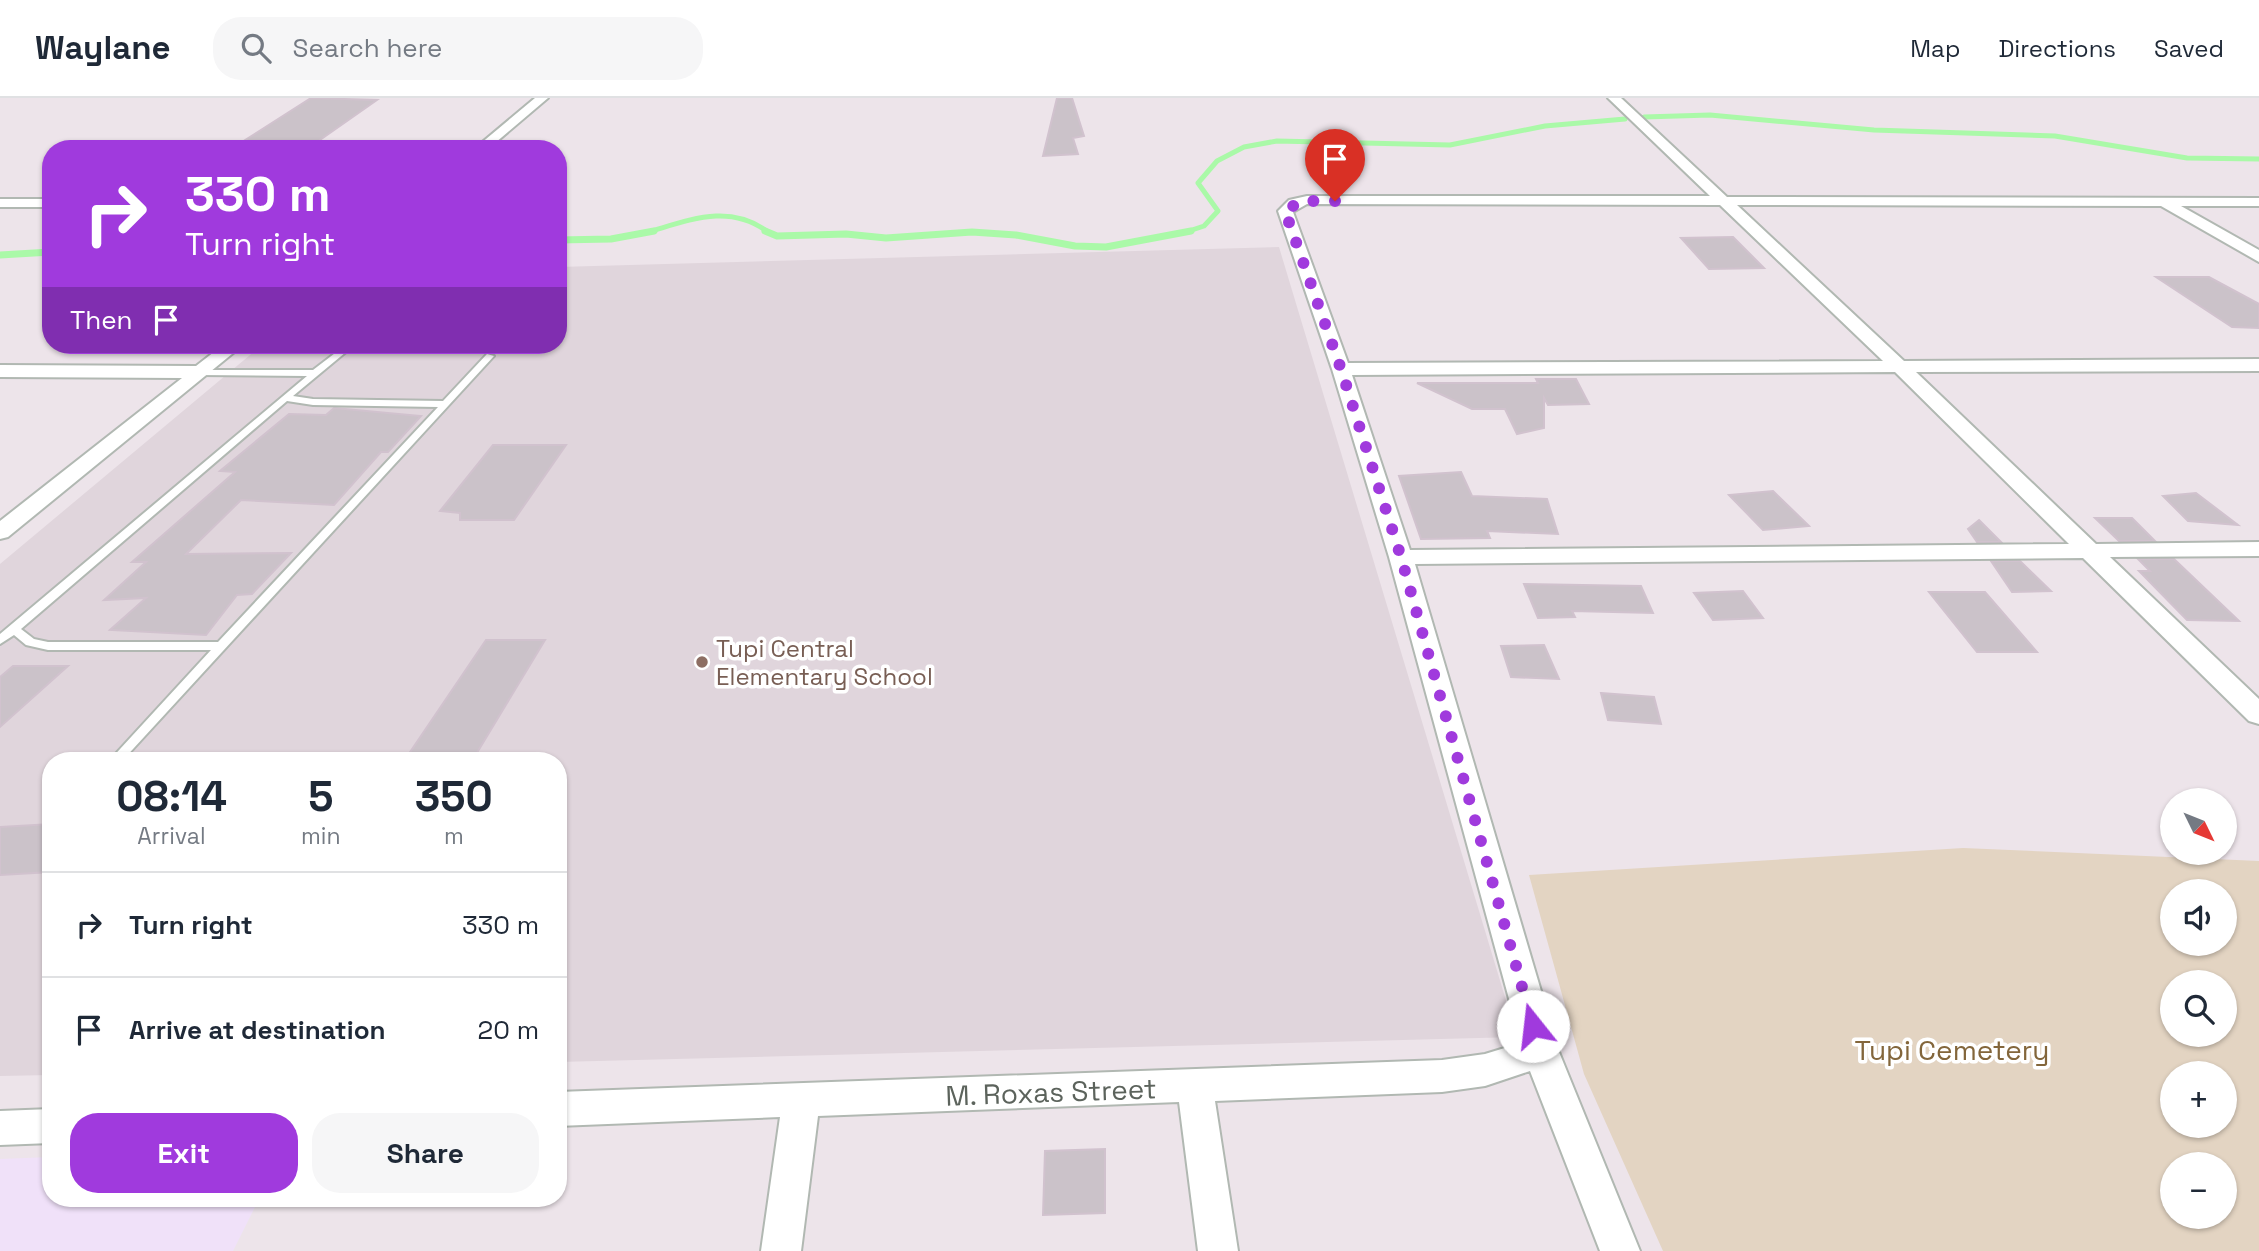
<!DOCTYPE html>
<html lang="en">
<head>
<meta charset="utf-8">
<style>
	:root { --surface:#fff; --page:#f6f6f7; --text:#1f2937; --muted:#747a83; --line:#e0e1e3; --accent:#a03add }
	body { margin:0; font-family:"Space Grotesk",sans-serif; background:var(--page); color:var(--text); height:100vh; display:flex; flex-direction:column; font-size:26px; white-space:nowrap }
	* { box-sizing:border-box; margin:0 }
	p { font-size:23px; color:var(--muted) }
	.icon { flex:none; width:38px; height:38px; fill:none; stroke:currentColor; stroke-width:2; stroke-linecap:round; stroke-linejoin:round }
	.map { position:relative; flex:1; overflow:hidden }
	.sheet { position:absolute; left:42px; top:654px; width:525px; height:455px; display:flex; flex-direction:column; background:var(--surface); border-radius:28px; box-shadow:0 2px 5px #0004 }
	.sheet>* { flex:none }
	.banner { position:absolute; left:42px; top:42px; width:525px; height:214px; border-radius:28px; box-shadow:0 2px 5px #0004; background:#a03add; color:#fff; overflow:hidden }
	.needle { width:46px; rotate:133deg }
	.fabs { position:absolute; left:2160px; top:690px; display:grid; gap:14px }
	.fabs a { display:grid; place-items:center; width:77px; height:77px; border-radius:50%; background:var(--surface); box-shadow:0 2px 5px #0004; font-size:35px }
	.pin { position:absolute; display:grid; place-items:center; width:60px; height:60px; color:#fff; margin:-72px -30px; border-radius:50% 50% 50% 0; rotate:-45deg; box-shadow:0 0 7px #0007 }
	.pin .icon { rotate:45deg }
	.me { position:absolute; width:77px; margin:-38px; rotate:344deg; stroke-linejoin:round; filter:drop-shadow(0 0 5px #0008) }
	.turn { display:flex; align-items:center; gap:24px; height:147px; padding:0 28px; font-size:32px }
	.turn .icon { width:91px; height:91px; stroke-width:2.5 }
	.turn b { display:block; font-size:49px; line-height:60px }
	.then { display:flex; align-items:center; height:66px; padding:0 28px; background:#0003; gap:14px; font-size:26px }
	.eta { display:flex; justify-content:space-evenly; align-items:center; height:119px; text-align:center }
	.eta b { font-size:42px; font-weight:800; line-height:49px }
	.primary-button { display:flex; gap:14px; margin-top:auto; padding:14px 28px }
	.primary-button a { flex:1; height:80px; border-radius:28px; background:var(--accent); color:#fff; font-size:28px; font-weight:800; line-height:80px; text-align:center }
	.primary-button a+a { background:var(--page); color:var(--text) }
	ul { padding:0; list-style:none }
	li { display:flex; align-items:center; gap:21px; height:105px; padding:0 28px; border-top:2px solid var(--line) }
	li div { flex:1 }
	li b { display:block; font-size:26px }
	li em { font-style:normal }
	header { display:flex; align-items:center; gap:42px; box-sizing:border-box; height:98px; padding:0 35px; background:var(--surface); border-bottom:2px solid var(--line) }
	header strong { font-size:33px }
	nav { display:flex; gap:38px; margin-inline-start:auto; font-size:24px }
	.search { width:490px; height:63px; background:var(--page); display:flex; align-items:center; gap:18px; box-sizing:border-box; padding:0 24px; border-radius:28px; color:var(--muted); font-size:26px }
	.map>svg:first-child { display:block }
	.education { fill:#e0d5dc }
	.medical { fill:#f0e1f9 }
	.green { fill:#e3d4c2; fill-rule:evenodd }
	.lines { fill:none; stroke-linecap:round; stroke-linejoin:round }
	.stream-far1 { stroke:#aaf9a8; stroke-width:5 }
	.stream { stroke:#aaf9a8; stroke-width:7 }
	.building { fill:#cbc2c9; stroke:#d1c2ce; stroke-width:2 }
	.lane-casing { stroke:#b1b8b2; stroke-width:4 }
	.street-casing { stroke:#b1b8b2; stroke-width:4 }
	.lane { fill:#fff; fill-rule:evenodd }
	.street { fill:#fff; fill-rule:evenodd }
	.route { stroke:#a03add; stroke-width:12; stroke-dasharray:0 21.6 }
	.education-dot { fill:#8d6e63; stroke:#fff; stroke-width:2.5 }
	.labels { text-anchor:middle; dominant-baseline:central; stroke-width:7; stroke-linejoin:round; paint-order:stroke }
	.education-label { font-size:24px; fill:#785e54; stroke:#fff; text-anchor:start }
	.near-park-label { font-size:28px; fill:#83663b; stroke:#fff }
	.near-street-label { font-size:28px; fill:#5c635c; stroke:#fff }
</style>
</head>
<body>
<header>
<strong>Waylane</strong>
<div class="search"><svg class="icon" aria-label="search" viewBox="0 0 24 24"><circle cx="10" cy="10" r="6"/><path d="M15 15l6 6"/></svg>Search here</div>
<nav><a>Map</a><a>Directions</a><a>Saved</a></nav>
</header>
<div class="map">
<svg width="2259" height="1153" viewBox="0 0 2259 1153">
	<rect width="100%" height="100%" fill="#ede4ea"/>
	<!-- education -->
	<path class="education" d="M1279,149L1517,939L558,964V663H51V977L0,978V466L262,247H558V169Z"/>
	<!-- medical -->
	<path class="medical" d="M51,1059V1101H259L233,1153H0V1061Z"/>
	<!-- green -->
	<path class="green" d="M1963,750L2259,763V1153H1663L1584,976L1529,777ZM2172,793H2224V845H2172ZM2172,884H2224V936H2172ZM2172,975H2224V1027H2172ZM2172,1066H2224V1118H2172Z"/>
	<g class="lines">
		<!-- stream-far1 -->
		<path class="stream-far1" d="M1644,19L1710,17L1874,32L2055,38L2187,60L2259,61
			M648,134C690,122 729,105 768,134
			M967,134H977
			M1186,134L1204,128L1218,113L1198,85L1217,63L1244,49L1277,43L1450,47L1545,28L1625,21"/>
		<!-- stream -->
		<path class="stream" d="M765,133L777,138L846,136L886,140L972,134L1016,137L1075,148L1106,149L1191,133
			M558,142L611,141L654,133
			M0,157L51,154"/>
	</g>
	<!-- building -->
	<path class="building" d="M311,0L377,2L307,51H231Z
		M1057,0H1072L1084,38L1073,40L1078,56L1043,58Z
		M1733,139L1764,170L1709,171L1681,140Z
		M2156,179H2209L2259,206V230L2232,229Z
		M1536,281H1576L1589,306L1548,307L1544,300V330L1517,336L1505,311H1472L1417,285H1538Z
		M334,310L421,318L388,354H381L334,407L241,402L186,456L291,455L252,496L237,497L206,537L110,532L146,500L104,502L146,464H132L235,374L220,373L289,316L326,317Z
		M493,347H566L514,422H460V415L440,413Z
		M1461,374L1472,398L1547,401L1558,436L1487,433L1490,440L1421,441L1399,378Z
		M1773,393L1809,428L1763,432L1729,397Z
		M2196,395L2238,427L2188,423L2163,398Z
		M2095,420H2132L2155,443H2119Z
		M1979,422L2001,444H1977L1968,431Z
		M2138,461H2174L2239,523L2187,522L2139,473H2150Z
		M1991,463H2020L2051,493L2012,494Z
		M1524,486L1641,488L1653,515L1572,513L1575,519L1538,520Z
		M1743,493L1763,520L1713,522L1694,495Z
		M1929,494H1985L2037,554H1977Z
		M486,542H545L472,663H404Z
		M1544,547L1559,581L1511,579L1501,548Z
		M13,568H68L0,629V579Z
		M1601,595L1654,599L1661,626L1608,622Z
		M51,726V774L0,777V729Z
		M1105,1051V1115L1043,1117L1045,1053Z"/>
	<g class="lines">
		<!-- lane casing -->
		<g class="lane-casing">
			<path id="lane" d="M343,249L347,252L346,254L293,298L313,301L443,303L487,256L494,258L122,663H109L211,552H48L26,547L14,537L0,546V536L307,278L199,277L195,274L196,272H313ZM287,303L313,307L438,309L218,544H48L34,541L21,531Z"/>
		</g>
		<!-- street casing -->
		<g class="street-casing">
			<path id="street" d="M535,0H548L488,51H474Z
				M1608,0H1621L1727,99L2259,100V108H2181L2259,152V164L2161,108L1737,107L1904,263L2259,261V273L1916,274L2096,446L2259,444V458L2110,459L2259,601V626L2249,623L2083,460L1415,466L1559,954L1640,1153H1600L1530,973L1485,988L1442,994L1215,1003L1238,1153H1198L1179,1004L818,1018L801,1153H761L780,1019L558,1028V994L1442,962L1485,956L1521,945L1389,459L1332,271L1278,113L1289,102L1307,98H1710ZM1307,106L1720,107L1883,263L1348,265L1293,114ZM1895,274L2069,446L1410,452L1352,277Z
				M0,101H51V109H0Z
				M223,247H243L8,439L0,441V423L182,280L0,279V267L196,268Z
				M51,1011V1045L0,1047V1013Z"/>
		</g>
		<!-- lane -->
		<use href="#lane" class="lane"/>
		<!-- street -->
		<use href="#street" class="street"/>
	</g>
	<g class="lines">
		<!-- route -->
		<path class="route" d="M1335,103H1301L1285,113L1341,271L1401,459L1533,928"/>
	</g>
	<!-- markers -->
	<circle class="education-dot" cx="702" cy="564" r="7"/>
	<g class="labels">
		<!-- education labels -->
		<g class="education-label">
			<text x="716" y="550">Tupi Central<tspan x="716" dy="28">Elementary School</tspan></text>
		</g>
		<!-- near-park labels -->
		<g class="near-park-label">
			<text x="1952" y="952">Tupi Cemetery</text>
		</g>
		<!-- near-street labels -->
		<g class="near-street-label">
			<text transform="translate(1051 994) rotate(-2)">M. Roxas Street</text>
		</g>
	</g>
</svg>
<div class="fabs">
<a><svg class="needle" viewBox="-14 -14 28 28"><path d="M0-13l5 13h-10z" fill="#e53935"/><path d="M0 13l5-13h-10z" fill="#747a83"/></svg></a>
<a><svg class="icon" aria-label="sound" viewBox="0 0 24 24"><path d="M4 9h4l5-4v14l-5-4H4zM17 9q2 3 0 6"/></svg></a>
<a><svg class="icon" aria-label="search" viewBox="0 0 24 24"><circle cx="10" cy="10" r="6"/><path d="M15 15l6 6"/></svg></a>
<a>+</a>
<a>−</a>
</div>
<div class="pin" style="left:1335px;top:103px;background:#d93025"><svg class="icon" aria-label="arrive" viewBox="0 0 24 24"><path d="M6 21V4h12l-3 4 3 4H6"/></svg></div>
<svg class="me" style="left:1533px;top:928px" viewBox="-20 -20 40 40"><circle r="19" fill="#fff"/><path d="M0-13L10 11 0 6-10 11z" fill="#a03add"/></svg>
<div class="banner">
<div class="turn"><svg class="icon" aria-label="right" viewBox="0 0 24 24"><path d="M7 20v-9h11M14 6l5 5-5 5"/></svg><div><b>330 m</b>Turn right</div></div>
<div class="then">Then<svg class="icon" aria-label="arrive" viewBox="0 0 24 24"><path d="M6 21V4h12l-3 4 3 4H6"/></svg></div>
</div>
<section class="sheet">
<div class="eta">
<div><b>08:14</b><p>Arrival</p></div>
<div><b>5</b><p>min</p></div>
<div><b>350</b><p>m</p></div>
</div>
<ul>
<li><svg class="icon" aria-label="right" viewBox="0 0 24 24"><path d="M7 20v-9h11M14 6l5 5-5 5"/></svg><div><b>Turn right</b></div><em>330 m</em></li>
<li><svg class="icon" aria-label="arrive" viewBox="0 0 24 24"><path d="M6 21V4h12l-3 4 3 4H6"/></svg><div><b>Arrive at destination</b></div><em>20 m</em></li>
</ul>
<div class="primary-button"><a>Exit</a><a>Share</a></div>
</section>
</div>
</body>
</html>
